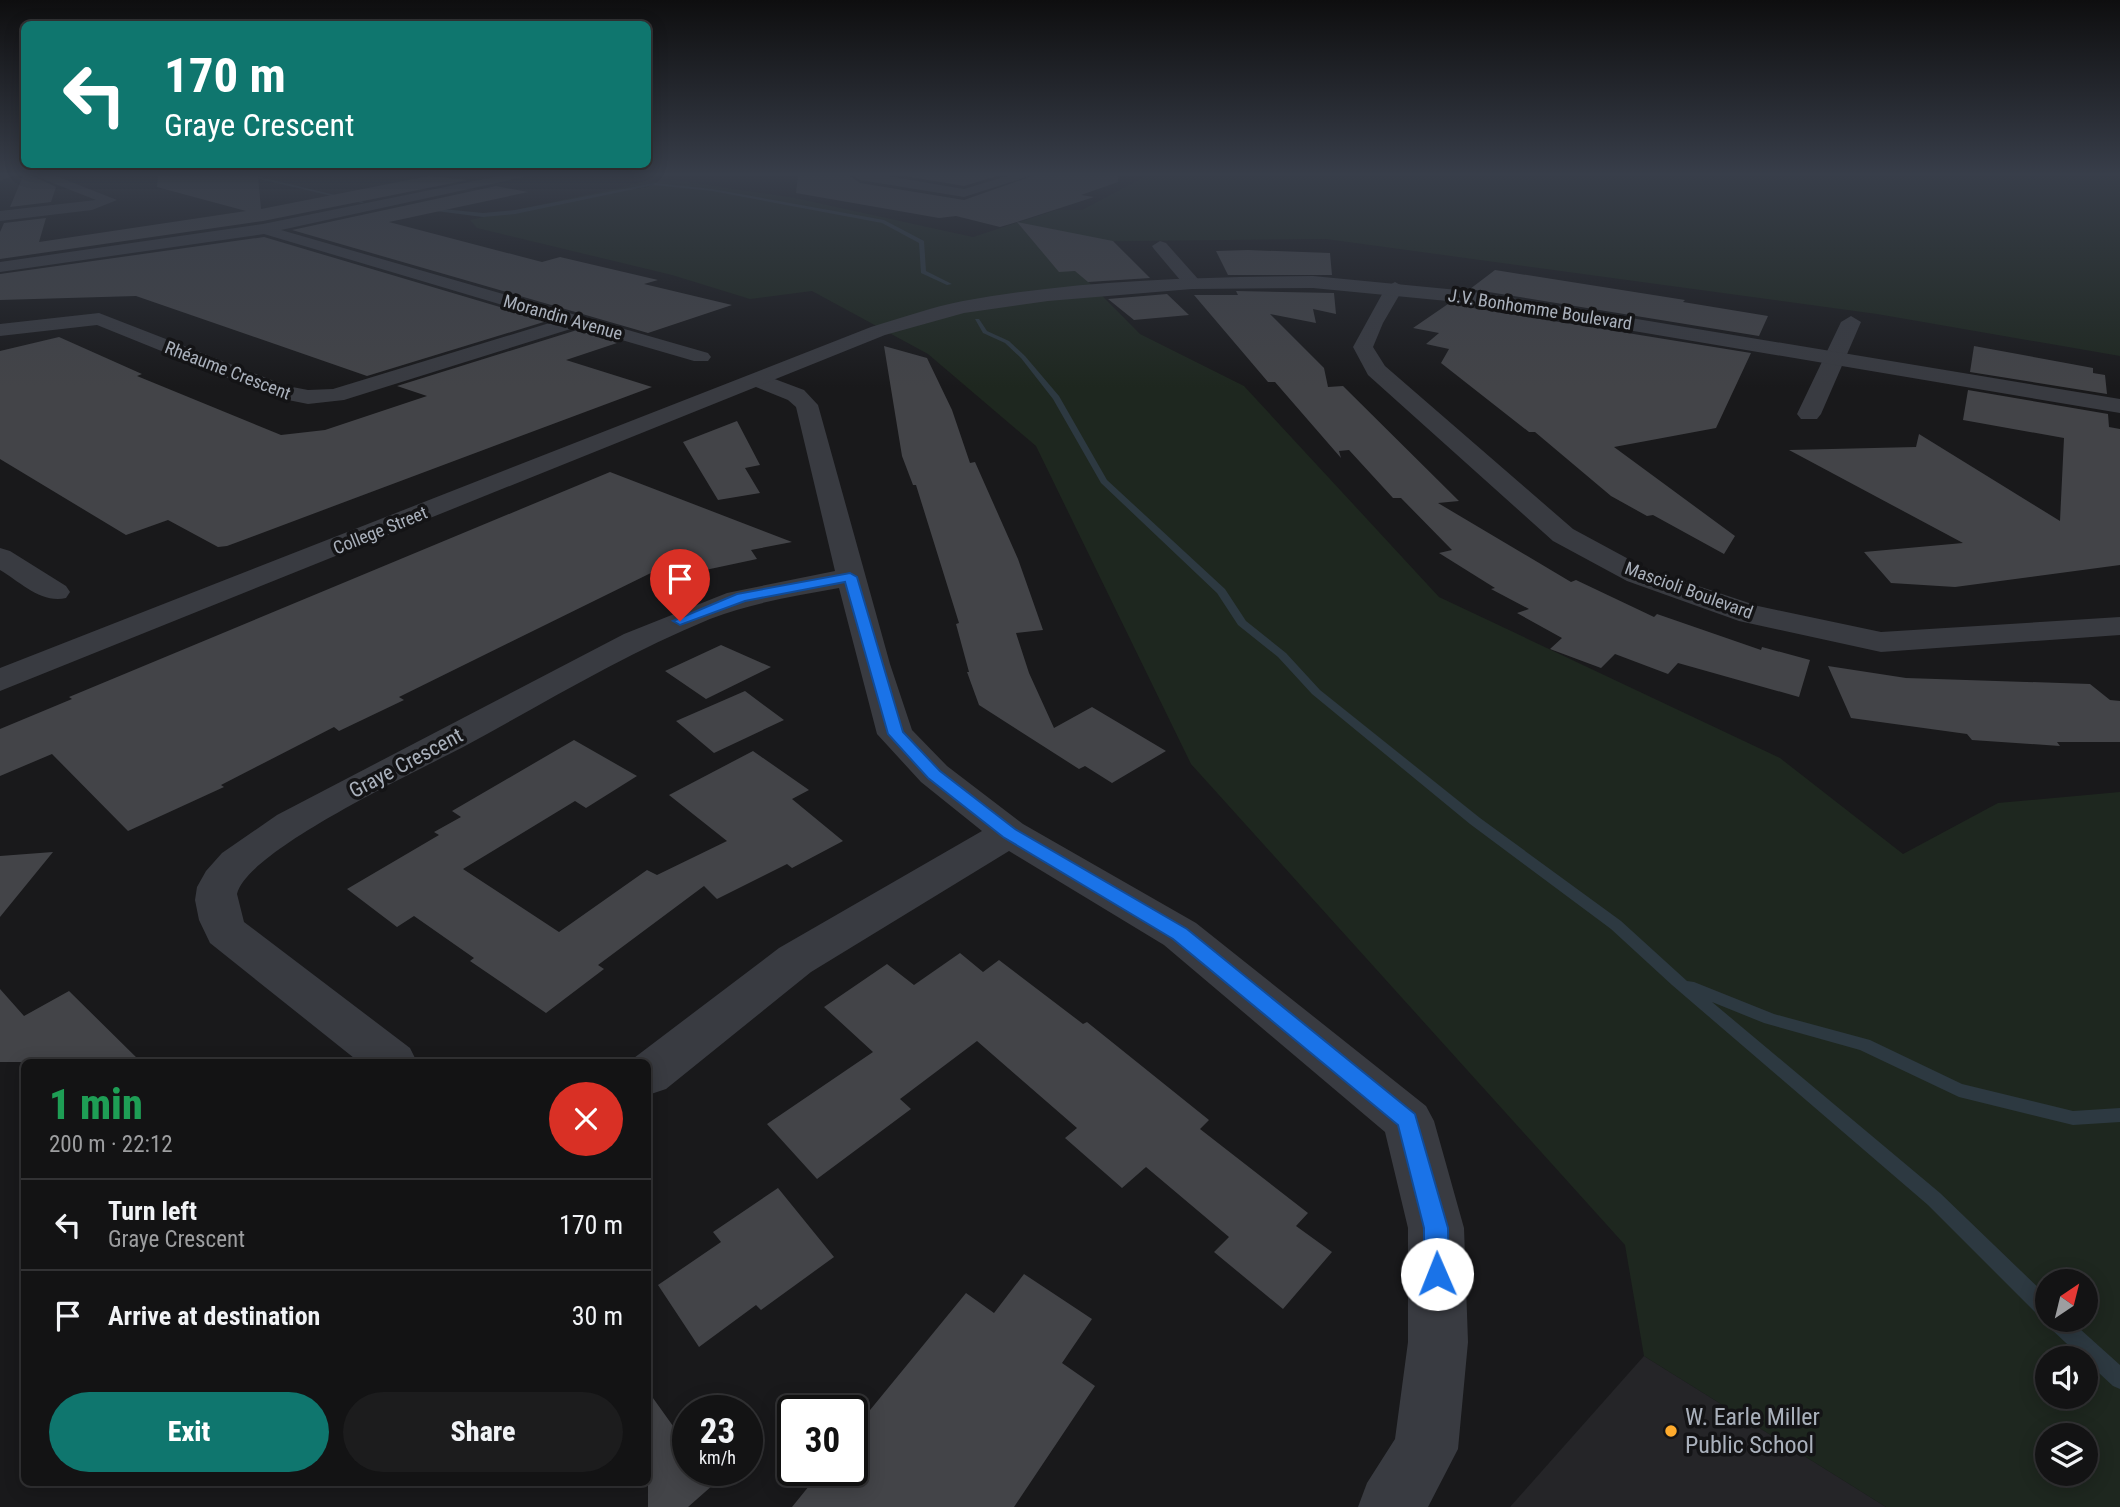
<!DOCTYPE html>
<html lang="en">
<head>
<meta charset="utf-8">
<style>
	:root { --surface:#131314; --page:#1c1c1d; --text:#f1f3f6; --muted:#9d9ea0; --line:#323234; --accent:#0f766e }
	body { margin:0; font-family:"Roboto Condensed",sans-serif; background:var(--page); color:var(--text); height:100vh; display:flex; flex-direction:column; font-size:26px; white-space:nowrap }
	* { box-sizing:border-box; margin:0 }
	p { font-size:23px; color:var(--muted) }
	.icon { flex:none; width:38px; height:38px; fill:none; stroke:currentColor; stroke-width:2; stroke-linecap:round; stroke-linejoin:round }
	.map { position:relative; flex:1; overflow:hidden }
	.drawer { position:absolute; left:21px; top:1059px; width:630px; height:427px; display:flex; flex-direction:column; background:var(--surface); border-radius:10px; box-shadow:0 4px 18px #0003,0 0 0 2px var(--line) }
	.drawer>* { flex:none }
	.guide { position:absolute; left:21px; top:21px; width:630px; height:147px; border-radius:10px; box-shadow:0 4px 18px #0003,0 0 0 2px var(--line); background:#0f766e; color:#fff; overflow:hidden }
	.needle { width:46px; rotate:35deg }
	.tools { position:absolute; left:2035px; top:1269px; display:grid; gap:14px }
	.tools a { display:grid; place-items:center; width:63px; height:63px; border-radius:50%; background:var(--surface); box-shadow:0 4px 18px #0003,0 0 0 2px var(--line); font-size:35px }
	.speed { position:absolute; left:672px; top:1395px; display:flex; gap:14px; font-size:35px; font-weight:700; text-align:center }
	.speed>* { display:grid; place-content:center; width:91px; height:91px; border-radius:50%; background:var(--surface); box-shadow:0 4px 18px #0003,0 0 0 2px var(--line); line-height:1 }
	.speed small { font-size:18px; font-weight:400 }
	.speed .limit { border:4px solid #111; border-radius:10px; background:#fff; color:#111 }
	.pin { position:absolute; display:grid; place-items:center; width:60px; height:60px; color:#fff; margin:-72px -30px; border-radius:50% 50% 50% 0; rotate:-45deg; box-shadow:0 0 7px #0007 }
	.pin .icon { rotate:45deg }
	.me { position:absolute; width:77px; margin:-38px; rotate:359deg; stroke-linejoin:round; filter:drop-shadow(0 0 5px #0008) }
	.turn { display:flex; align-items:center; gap:24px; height:147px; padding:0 28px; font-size:32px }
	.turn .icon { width:91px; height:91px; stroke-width:2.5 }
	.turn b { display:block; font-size:49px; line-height:60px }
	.round { display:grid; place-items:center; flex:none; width:74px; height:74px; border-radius:37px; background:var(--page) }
	.head { display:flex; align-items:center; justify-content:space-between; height:119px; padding:0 28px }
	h1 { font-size:42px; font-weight:800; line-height:52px; color:#1e9e55 }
	.button { display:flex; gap:14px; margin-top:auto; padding:14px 28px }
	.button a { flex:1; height:80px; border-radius:42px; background:var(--accent); color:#fff; font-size:28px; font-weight:800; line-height:80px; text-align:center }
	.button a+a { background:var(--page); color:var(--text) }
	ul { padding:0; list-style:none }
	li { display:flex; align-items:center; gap:21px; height:91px; padding:0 28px; border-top:2px solid var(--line) }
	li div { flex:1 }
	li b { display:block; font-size:26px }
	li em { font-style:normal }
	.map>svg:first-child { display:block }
	.built { fill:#252528 }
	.green { fill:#1e271f; fill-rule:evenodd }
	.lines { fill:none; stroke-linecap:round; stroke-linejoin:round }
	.stream { fill:#2d3941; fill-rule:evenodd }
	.building { fill:#434448 }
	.minor { fill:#393b41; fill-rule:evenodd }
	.tertiary { fill:#393b41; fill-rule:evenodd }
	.route { fill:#1a73e8; stroke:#114b97; stroke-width:2 }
	.poi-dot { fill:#ffab2d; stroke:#141416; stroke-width:2.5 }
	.labels { text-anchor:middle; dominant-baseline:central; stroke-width:7; stroke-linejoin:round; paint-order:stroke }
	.far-street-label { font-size:18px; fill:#aab1bc; stroke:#141416 }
	.street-label { font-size:21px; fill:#aab1bc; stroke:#141416 }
	.near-poi-label { font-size:24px; fill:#aab1bc; stroke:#141416; text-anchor:start }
</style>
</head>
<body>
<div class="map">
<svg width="2120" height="1507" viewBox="0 0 2120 1507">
	<rect width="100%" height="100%" fill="#19191b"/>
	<!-- built -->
	<path class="built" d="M1644,1356L1886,1507H1510Z"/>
	<!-- green -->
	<path class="green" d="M1146,176H2120V356L1877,314L1326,239L1049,242L1140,334L1244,386L1439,597L1780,758L1903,854L1998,803L2120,792V1507H1886L1644,1356L1625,1245L1191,764L1036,446L928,354L812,291L750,299L672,275L477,228L470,220L641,183L674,180L795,198L973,237L1056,210H1082ZM2048,1281H2086V1320H2048ZM2048,1358H2086V1396H2048ZM2048,1435H2086V1474H2048Z"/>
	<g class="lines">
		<!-- stream -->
		<path class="stream" d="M247,176H256L364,202L362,203Z
			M654,183L712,189L884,220L924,241L926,271L952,284L947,285L921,273L919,243L882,223L712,191L654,185L515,214L483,217L420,209L423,207L483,213L515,210Z
			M975,319H979L987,331L1009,341L1025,356L1059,396L1107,480L1225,589L1246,621L1286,653L1320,690L1480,818L1621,921L1687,981L1694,982L1774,1014L1870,1040L1962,1084L2073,1111L2120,1108V1122L2073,1125L1959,1097L1860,1050L1764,1023L1712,1002L1940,1193L2048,1297V1320H2070L2120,1365V1389L2113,1386L2086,1361V1358H2082L2049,1327L2046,1320L2041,1318L1928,1205L1672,985L1611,929L1470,824L1312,694L1278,657L1238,625L1217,593L1101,483L1053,399L1021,358L1005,343L983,333Z"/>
	</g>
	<!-- building -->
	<path class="building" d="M23,176H33L56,187L51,202L10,207Z
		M158,176H258L261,209L429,176L468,180L263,221L0,259V232L4,223L46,218L39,242L246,211L157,187Z
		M798,176H850L860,183L964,200L1032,176H1118V182L1081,195L1094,197L1017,222L1113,241L1150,278L1088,282L1075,271L1059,272L1017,222L1000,227L956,216L939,218L796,193Z
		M905,176H997L964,186Z
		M496,186L528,192L389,222L542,262L560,257L658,280L644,284L732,305L648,333L292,230Z
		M264,237L547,321L367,376L136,296L0,300V274Z
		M1248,250L1330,253L1332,275H1228L1216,251Z
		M1495,270L1685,300L1683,302L1768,316L1759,336L1470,289Z
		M1236,291L1334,293L1336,314L1313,309L1316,323L1270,314L1324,368L1328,387L1343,386L1459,501L1438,503L1571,582L1576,580L1654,617L1657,614L1761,650L1762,647L1810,660L1799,697L1678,663L1668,674L1615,654L1601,668L1550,649L1562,638L1517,613L1529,609L1491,589L1495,588L1439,553L1452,550L1401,498H1393L1349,450L1339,451L1341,458L1275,382H1268L1194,295H1238Z
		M1167,294L1189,315L1134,320L1108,299Z
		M1448,304L1751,353L1716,428L1614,447L1735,536L1724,554L1653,515L1647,516L1611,496L1535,432H1529L1441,363L1449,349L1426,344L1439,333L1413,328Z
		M577,330L620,342L566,360L652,387L227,546L218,547L168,520L126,535L0,459V351L59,337L142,374L137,376L281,435L325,430L427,396L397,386Z
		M884,346L927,358L952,410L970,463L975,462L1018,559L1043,630L1016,633L1029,673L1054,728L1092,707L1166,751L1112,783L1085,766L1079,769L979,705L967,672H969L956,624L959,623L916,485H913L902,456Z
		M1974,346L2093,368V373L2105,375L2107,394L1970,372Z
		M1968,390L2108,414L2109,427L2120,429V565L1955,587L1891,583L1864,552L1963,543L1789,450L1916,447L1919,434L2060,521L2064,438L1963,420Z
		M737,421L760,465L745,468L760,493L718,500L683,442Z
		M610,472L792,542L751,550L757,559L696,572L691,561L659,569L399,697L404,700L339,731L334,727L221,785L224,787L128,831L52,754L0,776V729L72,699L69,697Z
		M721,645L771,667L706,699L665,671Z
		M1828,666L1906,678L2090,684L2110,700L2120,701V742H2057L2060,746L1972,740L1967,734L1851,718Z
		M745,691L784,720L714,753L676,721Z
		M574,740L637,776L586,808L575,801L463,869L559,932L647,870L657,875L727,841L669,795L753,751L809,790L792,799L843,841L792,868L787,864L717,899L704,886L598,965L604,969L546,1013L470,961L474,958L414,916L397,927L347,889L439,835L434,832L461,817L452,811Z
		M53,852L0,917V856Z
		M960,953L983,972L999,960L1083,1024L1087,1022L1209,1120L1200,1129L1308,1213L1296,1226L1332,1252L1283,1309L1214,1252L1229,1237L1146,1167L1122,1188L1065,1138L1077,1128L977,1041L900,1099L911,1109L817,1179L767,1124L873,1052L824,1007L887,964L914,985Z
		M0,989L24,1016L69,991L141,1062H0Z
		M778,1188L834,1257L761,1310L756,1305L699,1347L658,1285L721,1242L713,1232Z
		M1024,1274L1092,1319L1062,1363L1095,1386L1014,1507H792L822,1470H852V1432L966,1293L994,1313Z
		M648,1391L688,1447V1470H730L688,1507H648Z"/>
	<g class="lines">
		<!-- minor -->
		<path class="minor" d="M0,176H12L0,181Z
			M35,176H56L117,200L92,210L0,221V211L96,200Z
			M499,176H528L281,230L708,353L711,357L708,361H694L577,327L344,400L308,404L278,398L97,325L0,336V324L99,313L287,386L308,390L333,389L556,321L264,234L0,272V262L263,224Z
			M853,176H887L964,189L1007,176H1030L964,197L860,180Z
			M1160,241L1166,243L1198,279L1201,283L1198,287H1186L1154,249L1152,246Z
			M1395,282L1404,287L1383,323L1373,347L1385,366L1573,529L1647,569L1758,606L1881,632L2120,617V635L1881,652L1739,621L1627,581L1553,541L1368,375L1353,347L1386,287Z
			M1851,316L1861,322L1821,414L1817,419H1801L1797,414L1841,322Z
			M759,373L804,390L818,405L890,664L912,730L947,766L1023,824L1196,923L1426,1106L1434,1121L1464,1228L1468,1342L1458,1449L1428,1507H1358L1367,1483L1395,1439L1408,1342V1228L1385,1132L1164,945L1009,851L811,972L666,1089L648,1095V1062L630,1061L779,948L982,831L921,782L877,734L839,588C795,596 751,603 710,619C625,654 546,702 465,746C422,769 247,850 237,894L244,922L410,1048L417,1062H359L210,943L199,920L195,900L197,887L206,871L222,853L277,815L624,634L727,593L835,571L796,407L788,400L751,385L748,380L751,375Z
			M0,548L10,551L66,586L70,592L66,598C42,604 20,582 0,570Z"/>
		<!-- tertiary -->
		<path class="tertiary" d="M1313,276L1468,291L2120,399V413L1468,303L1313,288L1192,289L1048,301L964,313L885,335L0,691V668L871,327C901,318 932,307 963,301C1078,280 1196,277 1313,276Z"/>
	</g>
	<!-- sky -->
	<linearGradient id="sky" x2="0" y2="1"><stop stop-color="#0e0e0f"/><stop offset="0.45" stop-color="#383e4a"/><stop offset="1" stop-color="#383e4a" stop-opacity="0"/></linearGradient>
	<rect width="2120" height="387" fill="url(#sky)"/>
	<!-- route -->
	<path class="route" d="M850,573L857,577L903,732L940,771L1015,829L1187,929L1415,1114L1448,1228L1449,1274L1446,1282L1437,1285L1428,1282L1424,1274V1228L1398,1125L1173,939L1003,837L928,778L888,734L845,582L745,601L680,625L673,621L737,594Z"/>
	<!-- markers -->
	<circle class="poi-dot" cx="1671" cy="1431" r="7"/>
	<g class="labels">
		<!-- far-street labels -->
		<g class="far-street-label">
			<text transform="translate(1540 309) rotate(9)">J.V. Bonhomme Boulevard</text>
			<text transform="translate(563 317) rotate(16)">Morandin Avenue</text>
			<text transform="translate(228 370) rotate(21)">Rhéaume Crescent</text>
			<text transform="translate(380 530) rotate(-22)">College Street</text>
			<text transform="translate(1689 590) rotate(20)">Mascioli Boulevard</text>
		</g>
		<!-- street labels -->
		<g class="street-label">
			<text transform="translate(406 763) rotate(-28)">Graye Crescent</text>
		</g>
		<!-- near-poi labels -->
		<g class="near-poi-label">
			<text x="1685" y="1417">W. Earle Miller<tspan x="1685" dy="28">Public School</tspan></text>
		</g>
	</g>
</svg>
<div class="tools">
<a><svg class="needle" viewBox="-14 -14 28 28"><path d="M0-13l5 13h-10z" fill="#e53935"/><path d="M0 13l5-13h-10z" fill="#9d9ea0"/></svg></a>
<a><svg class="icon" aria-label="sound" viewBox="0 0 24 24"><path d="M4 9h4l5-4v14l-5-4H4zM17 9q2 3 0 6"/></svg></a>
<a><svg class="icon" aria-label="layers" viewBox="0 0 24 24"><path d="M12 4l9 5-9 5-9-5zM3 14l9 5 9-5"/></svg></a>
</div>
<div class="speed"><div>23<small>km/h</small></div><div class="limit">30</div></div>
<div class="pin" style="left:680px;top:621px;background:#d93025"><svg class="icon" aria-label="arrive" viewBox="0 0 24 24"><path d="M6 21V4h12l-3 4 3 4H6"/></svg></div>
<svg class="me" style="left:1437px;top:1274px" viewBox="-20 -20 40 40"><circle r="19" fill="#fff"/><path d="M0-13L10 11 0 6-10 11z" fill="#1a73e8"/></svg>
<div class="guide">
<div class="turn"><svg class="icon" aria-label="left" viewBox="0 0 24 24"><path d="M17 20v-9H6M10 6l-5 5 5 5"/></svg><div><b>170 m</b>Graye Crescent</div></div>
</div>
<section class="drawer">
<div class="head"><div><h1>1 min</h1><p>200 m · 22:12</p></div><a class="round" style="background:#d93025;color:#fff"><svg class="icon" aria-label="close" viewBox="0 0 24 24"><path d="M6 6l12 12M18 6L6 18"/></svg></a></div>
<ul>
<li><svg class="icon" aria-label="left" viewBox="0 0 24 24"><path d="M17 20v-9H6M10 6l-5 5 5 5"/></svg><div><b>Turn left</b><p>Graye Crescent</p></div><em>170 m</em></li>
<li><svg class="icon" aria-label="arrive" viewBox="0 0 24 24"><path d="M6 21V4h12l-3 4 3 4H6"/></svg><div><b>Arrive at destination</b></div><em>30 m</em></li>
</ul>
<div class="button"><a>Exit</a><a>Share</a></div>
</section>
</div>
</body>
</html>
